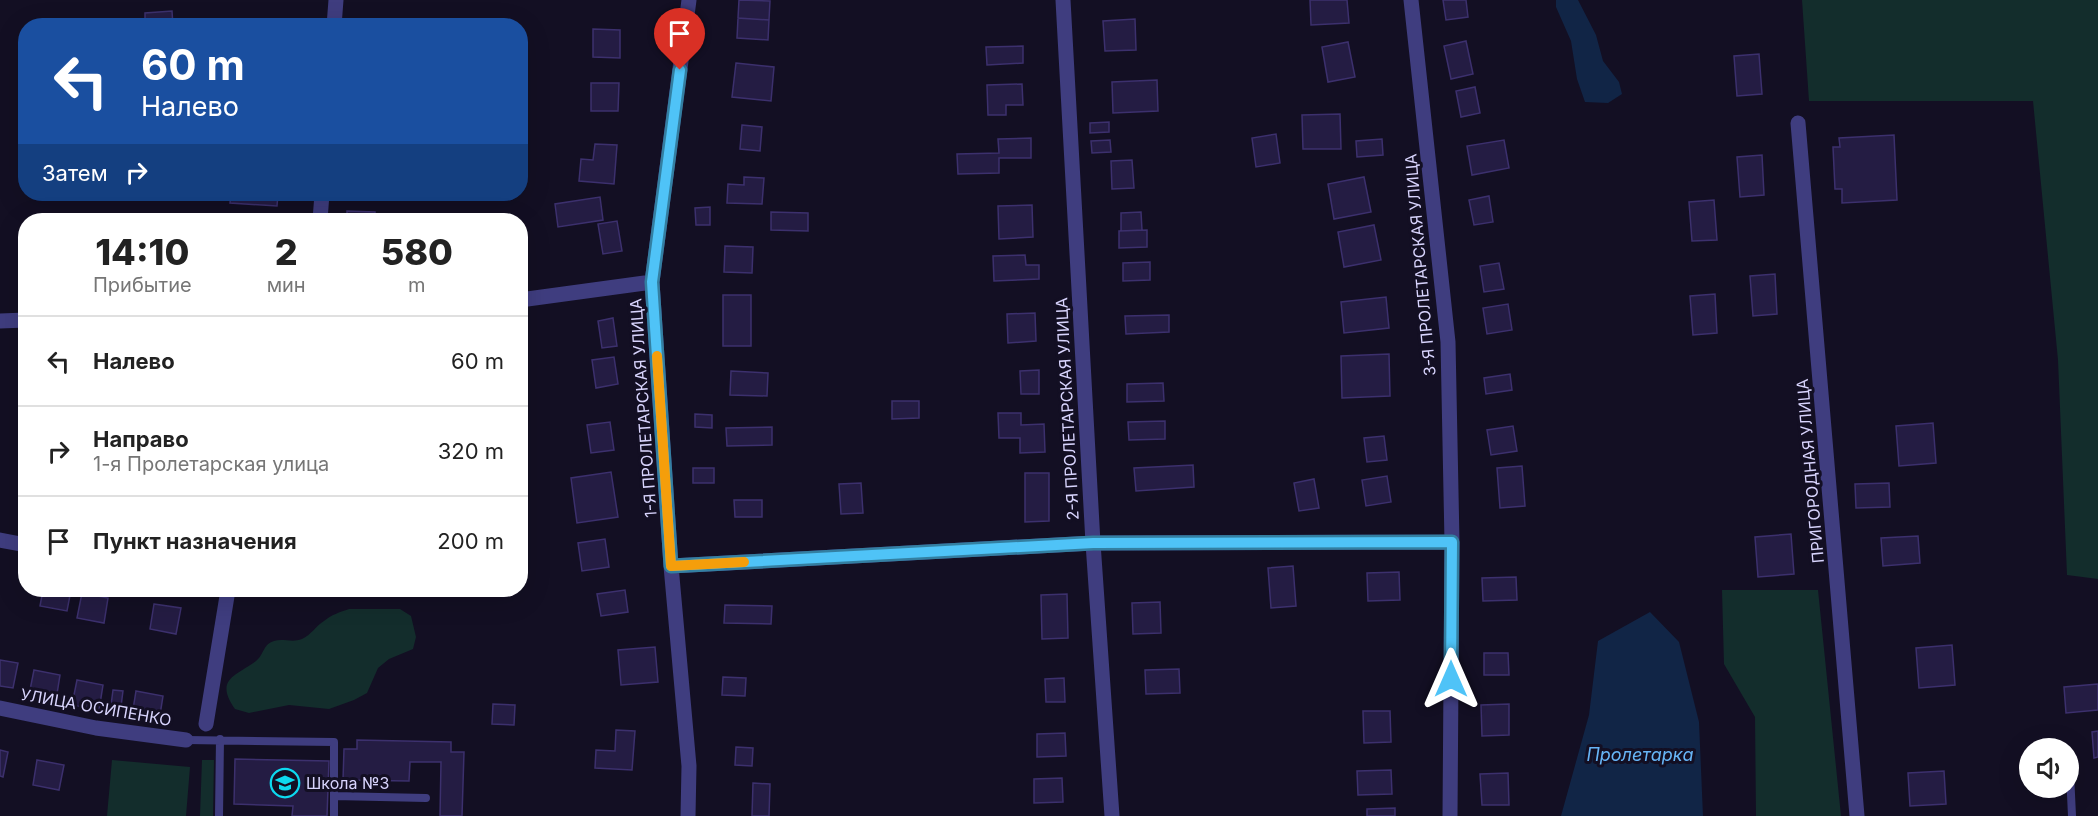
<!DOCTYPE html>
<html lang="ru">
<head>
<meta charset="utf-8">
<style>
	:root { --surface:#fff; --page:#f2f2f2; --text:#222; --muted:#767676; --line:#e0e0e0 }
	body { margin:0; font-family:Inter,sans-serif; background:var(--page); color:var(--text); height:100vh; display:flex; flex-direction:column; font-size:22px; white-space:nowrap }
	* { box-sizing:border-box; margin:0 }
	p { font-size:20px; color:var(--muted) }
	.icon { flex:none; width:33px; height:33px; fill:none; stroke:currentColor; stroke-width:2; stroke-linecap:round; stroke-linejoin:round }
	.map { position:relative; flex:1; overflow:hidden }
	.details { position:absolute; left:18px; top:213px; width:510px; height:384px; display:flex; flex-direction:column; background:var(--surface); border-radius:24px; box-shadow:0 6px 24px #0002 }
	.details>* { flex:none }
	.guide { position:absolute; left:18px; top:18px; width:510px; height:183px; border-radius:24px; box-shadow:0 6px 24px #0002; background:#1a4fa0; color:#fff; overflow:hidden }
	.controls { position:absolute; left:2019px; top:738px; display:grid; gap:12px }
	.controls a { display:grid; place-items:center; width:60px; height:60px; border-radius:50%; background:var(--surface); box-shadow:0 6px 24px #0002; font-size:30px }
	.pin { position:absolute; display:grid; place-items:center; width:51px; height:51px; color:#fff; margin:-62px -26px; border-radius:50% 50% 50% 0; rotate:-45deg; box-shadow:0 0 6px #0007 }
	.pin .icon { rotate:45deg }
	.me { position:absolute; width:66px; margin:-33px; rotate:0deg; stroke-linejoin:round; filter:drop-shadow(0 0 4px #0008) }
	.turn { display:flex; align-items:center; gap:21px; height:126px; padding:0 24px; font-size:27px }
	.turn .icon { width:78px; height:78px; stroke-width:2.5 }
	.turn b { display:block; font-size:42px; line-height:51px }
	.then { display:flex; align-items:center; height:57px; padding:0 24px; background:#0003; gap:12px; font-size:22px }
	.eta { display:flex; justify-content:space-evenly; align-items:center; height:102px; text-align:center }
	.eta b { font-size:36px; font-weight:800; line-height:42px }
	ul { padding:0; list-style:none }
	li { display:flex; align-items:center; gap:18px; height:90px; padding:0 24px; border-top:2px solid var(--line) }
	li div { flex:1 }
	li b { display:block; font-size:22px }
	li em { font-style:normal }
	.map>svg:first-child { display:block }
	.green { fill:#132d2c }
	.water { fill:#112546 }
	.building { fill:#241c43; stroke:#3c306d; stroke-width:1.5 }
	.lines { fill:none; stroke-linecap:round; stroke-linejoin:round }
	.service { stroke:#3f3d7f; stroke-width:8 }
	.minor { stroke:#3f3d7f; stroke-width:15 }
	.route-casing { stroke:#337fa1; stroke-width:15 }
	.route { stroke:#4fc3f7; stroke-width:10 }
	.slow { stroke:#f59e0b; stroke-width:10 }
	.labels { text-anchor:middle; dominant-baseline:central; stroke-width:6; stroke-linejoin:round; paint-order:stroke }
	.street-label { font-size:16px; fill:#d8d4fd; stroke:#130f23 }
	.poi-label { font-size:16px; fill:#d8d4fd; stroke:#130f23; text-anchor:start }
	.water-label { font-size:18px; font-style:italic; fill:#67b5f7; stroke:#130f23 }
</style>
</head>
<body>
<div class="map">
<svg width="2098" height="816" viewBox="0 0 2098 816">
	<rect width="100%" height="100%" fill="#130f23"/>
	<!-- green -->
	<path class="green" d="M1802,0H2098V579L2067,575L2058,360L2033,101H1809Z
		M1722,590H1818L1841,816H1756L1755,717L1724,664Z
		M349,609H400L411,616L416,637L413,649L389,659L378,668L367,693L354,700L329,709L289,705L249,713L235,709C214,679 236,676 256,661C264,655 263,644 274,641C283,638 292,643 302,639C311,635 316,626 324,621C331,615 340,612 349,609Z
		M112,760L190,767L186,816H107Z
		M202,760H214L213,816H200Z"/>
	<!-- water -->
	<path class="water" d="M1556,0H1578L1596,35L1603,61L1619,82L1622,94L1608,103L1585,102L1577,79L1571,41L1556,7Z
		M1650,612L1679,642L1699,722L1703,816H1561L1589,715L1598,641Z"/>
	<!-- building -->
	<path class="building" d="M739,0L770,1L769,20L738,18Z
		M1310,0H1347L1349,23L1311,25Z
		M1443,0H1466L1468,17L1446,20Z
		M172,11L173,26H145V13Z
		M738,18L769,20L768,40L737,38Z
		M1135,19L1136,50L1105,51L1103,21Z
		M593,29L620,30V58L593,57Z
		M1466,41L1473,74L1451,79L1444,46Z
		M1348,42L1355,77L1328,82L1322,47Z
		M1023,46V63L987,65L986,47Z
		M1759,54L1762,94L1737,96L1734,56Z
		M736,63L774,67L771,101L732,97Z
		M1157,80L1158,111L1113,113L1112,82Z
		M591,83H619L618,111H591Z
		M1022,84L1023,105H1006V115H988L987,85Z
		M1475,87L1480,113L1461,117L1456,91Z
		M1340,114L1341,149H1303L1302,115Z
		M1109,122V132L1090,133V123Z
		M742,125L762,127L760,151L740,149Z
		M1276,134L1280,163L1256,167L1252,138Z
		M1894,135L1897,200L1842,203V189H1835L1833,147H1840L1839,138Z
		M1031,138V158H999V173L958,174L957,154L999,153L998,139Z
		M1382,139L1383,155L1357,157L1356,141Z
		M1110,140L1111,152L1092,153L1091,141Z
		M1504,140L1509,168L1472,175L1467,146Z
		M595,144L617,145L614,184L579,181L581,159L593,160Z
		M1762,155L1764,195L1740,197L1737,157Z
		M1132,160L1134,188L1112,189L1111,161Z
		M744,177L764,178L762,204L727,203L728,184L744,185Z
		M1364,177L1371,212L1334,219L1328,184Z
		M231,194H278L277,206L230,203Z
		M1489,196L1493,222L1474,225L1469,200Z
		M600,197L603,220L558,227L555,204Z
		M1714,200L1717,240L1692,241L1689,202Z
		M1032,205L1033,237L999,239L998,206Z
		M710,207V225H696L695,208Z
		M347,211L375,212V220H347Z
		M771,212L808,213V231L771,230Z
		M1141,212L1142,230L1121,231V213Z
		M229,216H256V220H229Z
		M617,221L622,251L603,254L598,224Z
		M1374,225L1381,260L1344,267L1338,232Z
		M1147,230V247L1119,248V231Z
		M725,246L753,247L752,273L724,272Z
		M1025,255L1026,265H1039V279L994,281L993,256Z
		M1150,262V280L1123,281V263Z
		M1499,263L1504,289L1484,292L1480,266Z
		M1775,274L1777,314L1753,316L1750,276Z
		M1715,294L1717,333L1693,335L1690,296Z
		M723,295H751V346H723Z
		M1386,297L1389,328L1344,333L1341,302Z
		M1508,304L1512,330L1487,334L1483,308Z
		M1035,313L1036,341L1008,343L1007,314Z
		M1169,315V332L1126,334L1125,316Z
		M613,318L617,346L602,348L598,321Z
		M1389,354L1390,396L1342,398L1341,356Z
		M614,357L618,384L596,388L592,360Z
		M1039,370V394H1021L1020,371Z
		M731,371L768,373L767,396L730,395Z
		M1510,374L1512,390L1486,394L1484,378Z
		M1163,383L1164,401L1127,402V384Z
		M892,401H919V418L892,419Z
		M998,413H1021V425L1044,424L1045,452L1020,453V438H999Z
		M695,414L712,415V428L695,427Z
		M1165,421V439L1129,440L1128,422Z
		M610,422L614,450L591,453L587,425Z
		M1933,423L1936,463L1899,466L1896,426Z
		M1513,426L1517,451L1491,455L1487,430Z
		M772,427V445L727,446L726,428Z
		M1384,436L1387,460L1367,462L1364,438Z
		M1193,465L1194,487L1136,491L1134,468Z
		M1522,466L1525,506L1500,508L1497,468Z
		M693,468H714V483H693Z
		M611,472L618,517L577,523L571,478Z
		M1025,473H1049V521L1025,522Z
		M1387,476L1391,502L1366,506L1362,480Z
		M1314,479L1319,508L1299,511L1294,483Z
		M861,483L863,513L841,514L839,484Z
		M1889,483L1890,507L1856,508L1855,484Z
		M734,500H762V517H735Z
		M1791,534L1794,574L1758,577L1755,537Z
		M1918,536L1920,563L1883,566L1881,538Z
		M605,539L609,567L582,571L578,543Z
		M1293,566L1296,606L1271,608L1268,568Z
		M1399,572L1400,600L1368,601L1367,573Z
		M1516,577L1517,600L1483,601L1482,578Z
		M43,590H71L67,611L40,606Z
		M625,590L628,612L601,616L597,594Z
		M82,593L108,598L104,623L77,618Z
		M1067,594L1068,638L1042,639L1041,595Z
		M1160,602L1161,633L1133,634L1132,603Z
		M154,604L181,608L176,634L150,629Z
		M725,605L772,606L771,624L724,623Z
		M1952,645L1955,685L1919,688L1916,648Z
		M655,647L658,682L621,685L618,650Z
		M1484,653H1508L1509,675H1484Z
		M0,660L18,663L13,688L0,686Z
		M1179,669L1180,693L1146,694L1145,670Z
		M34,670L60,675L56,700L29,695Z
		M723,677L746,678L745,696L722,695Z
		M1064,678L1065,702H1046L1045,679Z
		M77,680L103,685L99,710L72,705Z
		M2098,684V710L2066,713L2064,687Z
		M113,690L123,691L120,714L110,713Z
		M136,691L163,696L159,721L132,716Z
		M493,704L515,705L514,725L492,724Z
		M1509,704V735L1482,736L1481,705Z
		M1363,711H1390L1391,742L1364,743Z
		M616,730L635,731L632,770L595,768L596,750L615,751Z
		M2098,731V757L2094,758L2092,732Z
		M1065,733L1066,756L1037,757V734Z
		M357,740L451,742V752H464L462,816H440L441,762H410L409,781L343,780L344,749H357Z
		M736,747L753,748L752,766L735,765Z
		M0,750L8,752L3,777L0,776Z
		M235,759L329,761L327,816H292L293,806L234,804Z
		M37,760L64,765L59,790L33,785Z
		M1391,770L1392,794L1358,795L1357,771Z
		M1944,771L1946,804L1910,806L1908,773Z
		M1508,773L1509,805H1482L1480,774Z
		M1062,778L1063,802L1034,803V779Z
		M753,783L770,784L769,816H752Z
		M1395,808V816H1367V809Z"/>
	<g class="lines">
		<!-- service -->
		<path class="service" d="M186,740L334,742V816
			M2070,773L2072,816
			M334,796L426,798
			M219,816L220,739"/>
		<!-- minor -->
		<path class="minor" d="M1063,0L1093,543L1112,816
			M1411,0L1448,342L1452,542L1450,816
			M334,26L336,0
			M1798,123L1857,816
			M320,220L322,194
			M520,300L652,282
			M0,321L26,320
			M0,540L26,545
			M671,566L1093,543L1452,542
			M0,708L96,728L186,740
			M206,724L228,590
			M688,816L689,766L671,566L652,282L689,0"/>
	</g>
	<g class="lines">
		<!-- route casing -->
		<g class="route-casing">
			<path id="route" d="M680,70L652,282L671,566L1093,543L1452,542L1451,679"/>
		</g>
		<!-- route -->
		<use href="#route" class="route"/>
		<!-- slow -->
		<path class="slow" d="M657,356L671,566L744,562"/>
	</g>
	<!-- icons -->
	<defs>
		<g id="school-ring" transform="scale(1.5)"><circle r="9.5" fill="#130f23" stroke="#0dd9ef" stroke-width="1.5"/><path d="M0-5L7-2L0 1L-7-2ZM-4 1L0 2.5L4 1V4Q0 6-4 4Z" fill="#0dd9ef"/></g>
	</defs>
	<g fill-rule="evenodd">
		<use href="#school-ring" x="285" y="783"/>
	</g>
	<g class="labels">
		<!-- street labels -->
		<g class="street-label">
			<text transform="translate(1420 265) rotate(-95)">3-Я ПРОЛЕТАРСКАЯ УЛИЦА</text>
			<text transform="translate(643 408) rotate(-94)">1-Я ПРОЛЕТАРСКАЯ УЛИЦА</text>
			<text transform="translate(1067 409) rotate(-93)">2-Я ПРОЛЕТАРСКАЯ УЛИЦА</text>
			<text transform="translate(1810 471) rotate(-95)">ПРИГОРОДНАЯ УЛИЦА</text>
			<text transform="translate(96 707) rotate(10)">УЛИЦА ОСИПЕНКО</text>
		</g>
		<!-- poi labels -->
		<g class="poi-label">
			<text x="306" y="783">Школа №3</text>
		</g>
		<!-- water labels -->
		<g class="water-label">
			<text x="1640" y="754">Пролетарка</text>
		</g>
	</g>
</svg>
<div class="controls">
<a><svg class="icon" aria-label="sound" viewBox="0 0 24 24"><path d="M4 9h4l5-4v14l-5-4H4zM17 9q2 3 0 6"/></svg></a>
</div>
<div class="pin" style="left:680px;top:70px;background:#d93025"><svg class="icon" aria-label="arrive" viewBox="0 0 24 24"><path d="M6 21V4h12l-3 4 3 4H6"/></svg></div>
<svg class="me" style="left:1451px;top:679px" viewBox="-20 -20 40 40"><path d="M0-17L14 15 0 8-14 15z" fill="#4fc3f7" stroke="#fff" stroke-width="4"/></svg>
<div class="guide">
<div class="turn"><svg class="icon" aria-label="left" viewBox="0 0 24 24"><path d="M17 20v-9H6M10 6l-5 5 5 5"/></svg><div><b>60 m</b>Налево</div></div>
<div class="then">Затем<svg class="icon" aria-label="right" viewBox="0 0 24 24"><path d="M7 20v-9h11M14 6l5 5-5 5"/></svg></div>
</div>
<section class="details">
<div class="eta">
<div><b>14:10</b><p>Прибытие</p></div>
<div><b>2</b><p>мин</p></div>
<div><b>580</b><p>m</p></div>
</div>
<ul>
<li><svg class="icon" aria-label="left" viewBox="0 0 24 24"><path d="M17 20v-9H6M10 6l-5 5 5 5"/></svg><div><b>Налево</b></div><em>60 m</em></li>
<li><svg class="icon" aria-label="right" viewBox="0 0 24 24"><path d="M7 20v-9h11M14 6l5 5-5 5"/></svg><div><b>Направо</b><p>1-я Пролетарская улица</p></div><em>320 m</em></li>
<li><svg class="icon" aria-label="arrive" viewBox="0 0 24 24"><path d="M6 21V4h12l-3 4 3 4H6"/></svg><div><b>Пункт назначения</b></div><em>200 m</em></li>
</ul>
</section>
</div>
</body>
</html>
